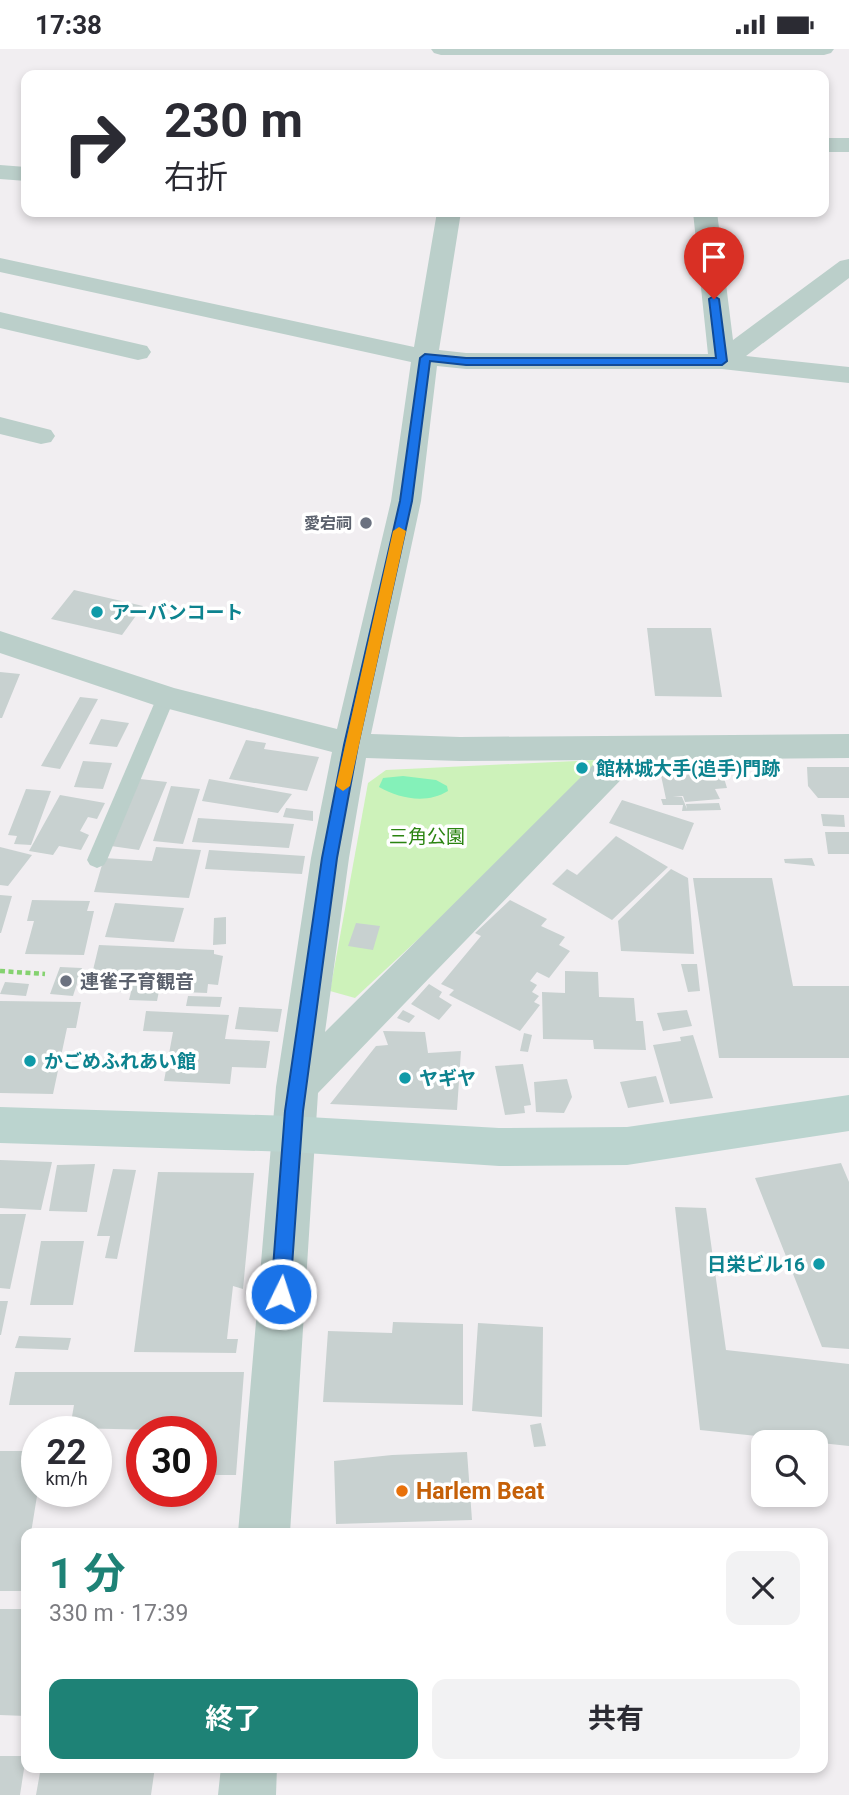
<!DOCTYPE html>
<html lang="ja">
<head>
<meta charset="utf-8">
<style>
	:root { --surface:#fff; --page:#f2f2f3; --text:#2b2b33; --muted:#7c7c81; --accent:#1e8276 }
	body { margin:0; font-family:Roboto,"Noto Sans JP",sans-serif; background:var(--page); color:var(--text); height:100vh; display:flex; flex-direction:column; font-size:26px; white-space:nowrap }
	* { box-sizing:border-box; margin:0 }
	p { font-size:23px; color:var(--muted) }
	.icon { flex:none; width:38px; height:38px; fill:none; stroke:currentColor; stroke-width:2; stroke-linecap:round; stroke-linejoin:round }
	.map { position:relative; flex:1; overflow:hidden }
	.side { position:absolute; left:21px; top:1479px; width:807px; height:245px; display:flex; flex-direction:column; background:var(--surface); border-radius:14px; box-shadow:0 4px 10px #0003 }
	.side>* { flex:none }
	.banner { position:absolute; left:21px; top:21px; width:808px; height:147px; border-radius:14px; box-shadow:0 4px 10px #0003; background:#fff; color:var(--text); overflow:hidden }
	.fabs { position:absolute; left:751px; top:1381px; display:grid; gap:14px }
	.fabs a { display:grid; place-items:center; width:77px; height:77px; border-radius:14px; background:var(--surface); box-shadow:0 4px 10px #0003; font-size:35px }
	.speed { position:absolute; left:21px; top:1367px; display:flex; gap:14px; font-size:35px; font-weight:700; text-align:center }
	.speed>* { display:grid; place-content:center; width:91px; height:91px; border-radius:50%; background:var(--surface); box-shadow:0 4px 10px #0003; line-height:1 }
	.speed small { font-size:18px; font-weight:400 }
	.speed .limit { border:10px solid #d22; background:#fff; color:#111 }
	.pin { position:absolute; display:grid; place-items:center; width:60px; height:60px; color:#fff; margin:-72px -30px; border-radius:50% 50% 50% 0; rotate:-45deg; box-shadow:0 0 7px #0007 }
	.pin .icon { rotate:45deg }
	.me { position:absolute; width:77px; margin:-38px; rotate:4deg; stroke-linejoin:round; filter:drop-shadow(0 0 5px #0008) }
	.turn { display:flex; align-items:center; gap:24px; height:147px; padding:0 28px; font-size:32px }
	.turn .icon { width:91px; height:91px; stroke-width:2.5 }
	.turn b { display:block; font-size:49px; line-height:60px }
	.round { display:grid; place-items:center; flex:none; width:74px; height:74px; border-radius:14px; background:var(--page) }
	.overview { display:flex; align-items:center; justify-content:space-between; height:119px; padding:0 28px }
	h1 { font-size:42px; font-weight:700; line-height:52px; color:var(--accent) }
	.cta { display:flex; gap:14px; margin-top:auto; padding:14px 28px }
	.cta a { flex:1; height:80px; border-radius:14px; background:var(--accent); color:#fff; font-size:28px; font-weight:700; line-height:80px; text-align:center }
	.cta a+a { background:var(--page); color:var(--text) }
	.status { display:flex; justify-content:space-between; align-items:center; height:49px; padding:0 35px; background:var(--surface); direction:ltr }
	.status svg { height:19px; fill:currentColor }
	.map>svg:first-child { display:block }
	.green { fill:#cdf2ba }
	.water { fill:#84f1b9 }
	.building { fill:#c8d1d0 }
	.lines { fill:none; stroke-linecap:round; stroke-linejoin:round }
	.path { stroke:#85d270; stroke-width:4.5; stroke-dasharray:5 3.5; stroke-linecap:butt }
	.lane { fill:#bbcfca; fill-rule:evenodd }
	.street { fill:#bbcfca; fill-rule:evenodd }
	.secondary { fill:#bbd4cf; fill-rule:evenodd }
	.route { fill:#1a73e8; stroke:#114b97; stroke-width:2 }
	.slow { fill:#f59e0b }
	.worship-dot { fill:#6b7280; stroke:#fff; stroke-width:2.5 }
	.culture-dot { fill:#0f9aa8; stroke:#fff; stroke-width:2.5 }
	.food-dot { fill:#e8710a; stroke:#fff; stroke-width:2.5 }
	.labels { text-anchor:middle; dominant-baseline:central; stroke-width:7; stroke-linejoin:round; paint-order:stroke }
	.far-worship-label { font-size:16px; font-weight:bold; fill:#5b616d; stroke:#fff; text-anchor:end }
	.culture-label { font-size:19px; font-weight:bold; fill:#0d838f; stroke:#fff; text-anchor:start }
	.park-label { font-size:19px; fill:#2b8411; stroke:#fff }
	.worship-label { font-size:19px; font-weight:bold; fill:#5b616d; stroke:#fff; text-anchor:start }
	.near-food-label { font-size:23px; font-weight:bold; fill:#c56008; stroke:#fff; text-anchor:start }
</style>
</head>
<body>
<div class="status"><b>17:38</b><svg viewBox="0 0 49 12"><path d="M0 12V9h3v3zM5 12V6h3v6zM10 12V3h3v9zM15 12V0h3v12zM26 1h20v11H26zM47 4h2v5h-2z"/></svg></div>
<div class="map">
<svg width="849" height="1746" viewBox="0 0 849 1746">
	<rect width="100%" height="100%" fill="#f1eef1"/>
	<!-- green -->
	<path class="green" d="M597,711L598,723L355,949L330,942L368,734L386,721Z"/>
	<!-- water -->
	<path class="water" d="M403,727L436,731L447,737L448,742C427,755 400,750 379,738L383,729Z"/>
	<!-- building -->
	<path class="building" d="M74,541L143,557L122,586L51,570Z
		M647,579H711L722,648L655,647Z
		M0,623L20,625L2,669H0Z
		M80,648L98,650L60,720L41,717Z
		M101,670L129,674L117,698L89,695Z
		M246,691L266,694L264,700L319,708L307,742L229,730Z
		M83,712L112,714L103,740L74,738Z
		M720,716L727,739L715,740L720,750L685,753L683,747L673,748H682L687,760L686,755L719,754L721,761L682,762L683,756H663L661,750H666L659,717Z
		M807,718H849V749H818L808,737Z
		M140,730L167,733L139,801L111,797Z
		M209,730L292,745L278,764L202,752Z
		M171,737L200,740L183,795L153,792Z
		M26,740L51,742L31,796L14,795L17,787L8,786Z
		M60,746L105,754L97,770L88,768L80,782L89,786L81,801L59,797L53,806L29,802Z
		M622,751L694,774L683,801L609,774Z
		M286,759L313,762V772L283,768Z
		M821,765L844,766L845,778L823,777Z
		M198,769L294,775L289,799L192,793Z
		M825,783H849V805H828Z
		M616,787L668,818L612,871L552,835L567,820L577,826Z
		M0,798L32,806L8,837L0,836Z
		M156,798L201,801L189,849L94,843L104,809L152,812Z
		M209,801L305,807L302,825L205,820Z
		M812,809L815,817L785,814L784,810Z
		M671,820L688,829L694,905L621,902L618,872Z
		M693,829H772L793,937H849V1009H719Z
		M0,846L12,847L1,884H0Z
		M32,851L90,852L87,862H94L84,906L25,905L34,872H27Z
		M510,851L547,870L541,877L565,888L559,896L570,902L549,929L537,923L530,932L537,936L532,943L539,947L534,953L540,956L520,982L449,946L454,941L441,935L481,887L475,884Z
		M115,854L184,859L174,893L105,888Z
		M226,868V895L213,896L214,869Z
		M356,874L380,877L373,901L348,897Z
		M99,896L214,901V905L223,907L218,936L208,935L207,944L159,942L157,952L129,951L131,943L88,942Z
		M681,915H697L700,942L688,943Z
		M60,918L82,919L73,947L50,945Z
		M565,922L598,923L599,948L634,949L636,972H643L646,1001L594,1000L593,991L543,990L542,943L565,944Z
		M5,933L29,935L26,947L0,945Z
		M429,935L442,943L439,948L452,956L439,971L411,955Z
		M188,947L222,948L220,958L186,957Z
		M0,952L81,953L76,979H67L53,1045L0,1044Z
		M239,958L282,960L278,983L235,980Z
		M403,961L415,967L409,974L397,969Z
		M687,961L692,977L663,982L657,964Z
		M146,962L229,966L225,990L270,992L266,1019L232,1018L230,1035L164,1032L173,983L143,982Z
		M383,982L425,983L428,1004L461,1002L457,1061L330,1055L376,997L388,996Z
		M524,984L532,986L528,1003L520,1002Z
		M693,986L713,1049L670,1055L653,996L681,992L680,988Z
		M523,1015L531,1056L524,1057L525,1064L505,1066L495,1017Z
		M656,1027L664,1053L628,1059L620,1033Z
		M567,1030L572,1048L564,1064L536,1063L534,1033Z
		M0,1111L52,1113L41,1161L0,1159Z
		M841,1114L849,1133V1300L822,1298L755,1129Z
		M95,1115L87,1163L49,1162L57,1116Z
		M113,1120L136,1121L117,1210L105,1209L110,1187H97Z
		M158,1123L254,1124L243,1240L233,1237L227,1290H238L236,1304L134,1303Z
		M675,1158L706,1159L726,1301L849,1315V1397L700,1381Z
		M0,1165H26L10,1240L0,1239Z
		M41,1192H84L73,1256H30Z
		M0,1252H8L1,1286H0Z
		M393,1273L463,1275V1356L323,1353L328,1282L392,1284Z
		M478,1274L543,1278L542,1368L472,1362Z
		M19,1287L71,1289L68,1301L15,1299Z
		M15,1323H244L236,1426H201V1382L70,1379L74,1356H9Z
		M541,1374L546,1397L534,1398L530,1376Z
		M0,1402H37V1442H55L54,1447H37L31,1484H26V1515L22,1542H0Z
		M467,1403L472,1471L336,1475L334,1412L392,1406Z
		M0,1560H26V1667L0,1666Z
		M0,1707H26L20,1746H0Z
		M41,1718H155L151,1746H36Z"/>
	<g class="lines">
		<!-- path -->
		<path class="path" d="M0,922L45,925"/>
		<!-- lane -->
		<path class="lane" d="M166,642L173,644L175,648L107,811L104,816L97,819L90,816L87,811L157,648L159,644Z"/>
		<!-- street -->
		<path class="street" d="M431,0H834L831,4L824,6H441L434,4Z
			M824,89H849V103H824Z
			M0,116L26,118V132L0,130Z
			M437,163H461L439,301L466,304L708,305L693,163H717L733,291L840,212L849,210V229L746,307L849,318V334L722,320H466L437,317L421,452L371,685L460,688L849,685V709L640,711L318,1044L290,1484H238L276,1038L311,809L332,703L154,656L0,604V582L174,639L337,680L391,452L411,313L0,223V209L414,298ZM366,709L460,712L598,711L325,983L349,809Z
			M0,263L147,297L151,303L147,309L138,311L0,279Z
			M0,368L51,381L55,387L51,393L41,395L0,385Z
			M221,1718H277L276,1746H218Z"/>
		<!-- secondary -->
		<path class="secondary" d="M849,1046V1082L627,1116L499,1117L291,1103L0,1094V1058L291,1067L499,1079L627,1078Z"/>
	</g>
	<!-- route -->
	<path class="route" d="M714,247L719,250L727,312L722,316H466L430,312L412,452L358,696L337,809L303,1062L290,1245L287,1251L281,1254L274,1251L271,1245L285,1062L322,809L344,696L400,452L420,309L425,305L466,309H716L709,250Z"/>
	<!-- slow -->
	<path class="slow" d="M399,478L406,482L350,737L343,742L336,737L393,482Z"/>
	<!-- markers -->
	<g class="worship-dot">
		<circle cx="366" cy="474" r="7"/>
		<circle cx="66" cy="932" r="7"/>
	</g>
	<g class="culture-dot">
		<circle cx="97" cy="563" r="7"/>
		<circle cx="582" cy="719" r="7"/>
		<circle cx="30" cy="1012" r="7"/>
		<circle cx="405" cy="1029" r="7"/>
		<circle cx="819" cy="1215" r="7"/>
	</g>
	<circle class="food-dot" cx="402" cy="1442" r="7"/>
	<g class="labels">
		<!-- far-worship labels -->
		<g class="far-worship-label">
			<text x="352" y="474">愛宕祠</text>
		</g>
		<!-- culture labels -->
		<g class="culture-label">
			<text x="111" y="563">アーバンコート</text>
			<text x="596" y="719">館林城大手(追手)門跡</text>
			<text x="44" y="1012">かごめふれあい館</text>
			<text x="419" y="1029">ヤギヤ</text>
			<text x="805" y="1215" text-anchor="end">日栄ビル16</text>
		</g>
		<!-- park labels -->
		<g class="park-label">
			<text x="427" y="787">三角公園</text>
		</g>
		<!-- worship labels -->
		<g class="worship-label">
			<text x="80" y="932">連雀子育観音</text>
		</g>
		<!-- near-food labels -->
		<g class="near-food-label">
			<text x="416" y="1442">Harlem Beat</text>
		</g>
	</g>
</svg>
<div class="fabs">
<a><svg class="icon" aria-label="search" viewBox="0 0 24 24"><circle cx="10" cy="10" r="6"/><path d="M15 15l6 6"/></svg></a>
</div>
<div class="speed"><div>22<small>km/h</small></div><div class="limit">30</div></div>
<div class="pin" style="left:714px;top:250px;background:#d93025"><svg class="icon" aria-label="arrive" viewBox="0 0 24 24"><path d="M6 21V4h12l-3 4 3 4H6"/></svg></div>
<svg class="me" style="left:281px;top:1245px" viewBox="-20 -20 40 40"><circle r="17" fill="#1a73e8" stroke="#fff" stroke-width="3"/><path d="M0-11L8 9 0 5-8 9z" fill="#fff"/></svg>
<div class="banner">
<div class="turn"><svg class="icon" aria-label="right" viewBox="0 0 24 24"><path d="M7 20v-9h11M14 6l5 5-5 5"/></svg><div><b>230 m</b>右折</div></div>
</div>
<section class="side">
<div class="overview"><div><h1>1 分</h1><p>330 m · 17:39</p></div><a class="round"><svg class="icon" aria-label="close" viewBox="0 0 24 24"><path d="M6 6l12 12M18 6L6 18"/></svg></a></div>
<div class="cta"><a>終了</a><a>共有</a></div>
</section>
</div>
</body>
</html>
